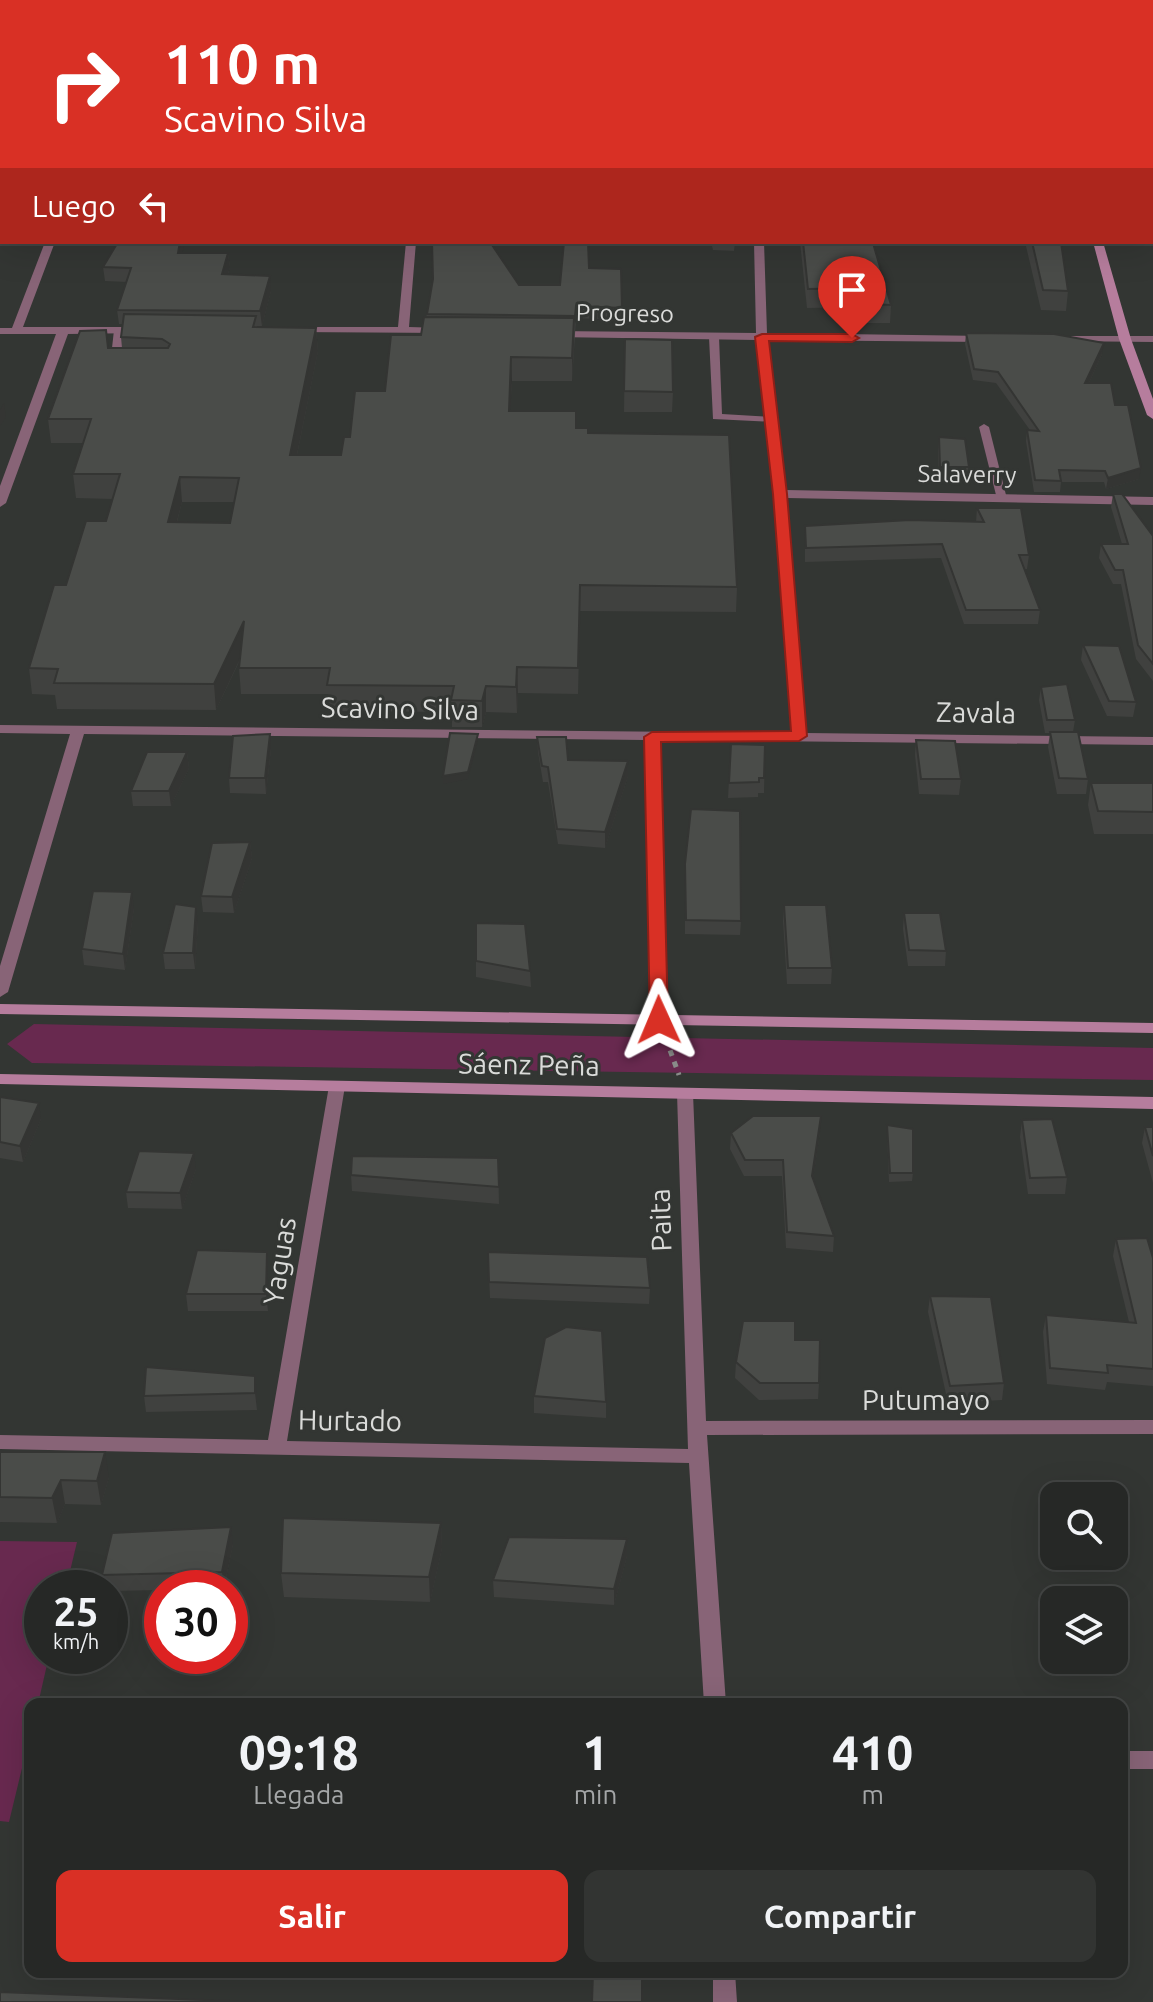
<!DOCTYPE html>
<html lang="es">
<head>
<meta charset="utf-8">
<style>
	:root { --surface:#262826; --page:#323432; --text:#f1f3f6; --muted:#a4a6a7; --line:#424443; --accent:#d93025 }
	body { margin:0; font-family:Ubuntu,sans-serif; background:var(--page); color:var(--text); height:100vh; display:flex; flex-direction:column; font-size:30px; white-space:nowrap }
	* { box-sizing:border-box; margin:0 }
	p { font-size:26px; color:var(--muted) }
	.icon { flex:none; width:44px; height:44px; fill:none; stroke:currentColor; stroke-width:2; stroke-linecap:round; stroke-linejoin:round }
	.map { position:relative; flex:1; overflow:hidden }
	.details { position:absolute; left:24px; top:1698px; width:1104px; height:280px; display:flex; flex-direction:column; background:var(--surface); border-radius:16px; box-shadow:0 8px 32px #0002,0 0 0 2px var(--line) }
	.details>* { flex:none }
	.guide { position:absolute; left:0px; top:0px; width:1154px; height:244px; box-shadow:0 8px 32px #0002,0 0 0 2px var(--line); background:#d93025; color:#fff; overflow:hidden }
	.fabs { position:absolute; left:1040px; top:1482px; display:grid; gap:16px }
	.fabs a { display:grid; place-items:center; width:88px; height:88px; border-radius:16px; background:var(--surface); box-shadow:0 8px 32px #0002,0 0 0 2px var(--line); font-size:40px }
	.speed { position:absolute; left:24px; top:1570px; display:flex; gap:16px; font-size:40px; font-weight:700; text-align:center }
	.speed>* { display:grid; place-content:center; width:104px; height:104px; border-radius:50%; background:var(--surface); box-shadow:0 8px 32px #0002,0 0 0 2px var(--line); line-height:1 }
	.speed small { font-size:20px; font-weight:400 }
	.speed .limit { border:12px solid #d22; background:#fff; color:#111 }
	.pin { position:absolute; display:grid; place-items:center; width:68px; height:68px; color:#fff; margin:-82px -34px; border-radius:50% 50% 50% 0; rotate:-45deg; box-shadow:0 0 8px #0007 }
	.pin .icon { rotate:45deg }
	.me { position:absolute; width:88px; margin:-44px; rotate:359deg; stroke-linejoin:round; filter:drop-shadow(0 0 6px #0008) }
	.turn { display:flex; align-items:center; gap:28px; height:168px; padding:0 32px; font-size:36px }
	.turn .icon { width:104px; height:104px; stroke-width:2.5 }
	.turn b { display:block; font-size:56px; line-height:68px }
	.then { display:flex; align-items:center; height:76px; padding:0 32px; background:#0003; gap:16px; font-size:30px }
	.eta { display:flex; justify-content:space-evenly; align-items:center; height:136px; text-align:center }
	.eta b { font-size:48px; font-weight:600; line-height:56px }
	.button { display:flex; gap:16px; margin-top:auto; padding:16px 32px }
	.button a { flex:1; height:92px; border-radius:16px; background:var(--accent); color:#fff; font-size:32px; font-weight:600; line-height:92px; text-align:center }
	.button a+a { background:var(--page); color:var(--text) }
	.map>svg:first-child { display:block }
	.green { fill:#68294f }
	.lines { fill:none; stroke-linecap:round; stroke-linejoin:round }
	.path { stroke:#8a8c8a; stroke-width:5; stroke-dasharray:6 6; stroke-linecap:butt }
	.lane { fill:#886477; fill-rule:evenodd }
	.street { fill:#886477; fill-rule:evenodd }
	.secondary { fill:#b67d9d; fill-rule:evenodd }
	.wall { fill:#40413f; fill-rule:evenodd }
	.shaded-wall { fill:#343533 }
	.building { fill:#4a4c49; stroke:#343533; stroke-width:2; fill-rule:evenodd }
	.route { fill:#d93025; stroke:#8d1f18; stroke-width:2 }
	.labels { text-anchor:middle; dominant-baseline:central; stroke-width:6; stroke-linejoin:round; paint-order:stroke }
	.far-street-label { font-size:24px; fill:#dadbd9; stroke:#333633 }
	.street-label { font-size:28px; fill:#dadbd9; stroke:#333633 }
</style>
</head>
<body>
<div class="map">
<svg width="1153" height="2002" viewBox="0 0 1153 2002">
	<rect width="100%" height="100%" fill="#333633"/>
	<!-- green -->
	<path class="green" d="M34,1024L1153,1048V1080L32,1063L7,1044Z
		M0,1541L77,1542L66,1588H42V1656H49L38,1704H30V1735L9,1822L0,1821Z"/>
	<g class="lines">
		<!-- path -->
		<path class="path" d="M666,1039L679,1075"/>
		<!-- lane -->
		<path class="lane" d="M119,327L124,330L120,366L115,369L110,366L114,330Z
			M714,334L719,337L722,414L772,417L776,418V422L713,419L709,337Z
			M984,424L989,427L1006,495L1005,497H997L996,495L979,427Z"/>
		<!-- street -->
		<path class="street" d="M149,0H157V2H149Z
			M440,0H448V2H440Z
			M742,0H750V2H742Z
			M0,53H2V59H0Z
			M45,242H55L23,327H142L148,330L142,333L68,334L6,503L0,507V486L56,334H0V328H12Z
			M406,242H416L409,327L442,328L448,331L446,333L294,332V328L298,327H398Z
			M754,242H764L767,333L986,336L992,339L986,342L768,340L786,490L1153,497V505L787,498L806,733L1153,737V745L659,740L667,1020L659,1025L651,1020L645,740L84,734L8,992L0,997V966L70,734L0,733V725L792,733L774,494L757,340L554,337L548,334L554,331L756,333Z
			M1062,336H1153V342L1058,341L1056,339Z
			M337,1081L345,1086L287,1441L688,1449L677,1093L685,1088L693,1093L706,1421L1153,1420V1434L707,1435L726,1704H704L689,1463L0,1449V1435L268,1440L329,1086Z
			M1122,1751H1153V1769H1122Z
			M713,1972H735L737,2002H713Z"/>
		<!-- secondary -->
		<path class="secondary" d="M1019,0H1027V2H1019Z
			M0,178H2V184H0Z
			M1093,242H1103L1131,339L1153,399V419L1147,415L1119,339Z
			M0,1004L1153,1023V1033L0,1014Z
			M0,1074L1153,1097V1109L0,1084Z"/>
	</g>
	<!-- wall -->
	<path class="wall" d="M1152,119L1153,243H1121L1152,242Z
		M711,242H735L734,251L713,250Z
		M800,242H832L891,305L890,323H865L860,307L807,308Z
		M1025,242H1061L1068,291L1066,311L1041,310Z
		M182,253H228L230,267L228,274L271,291L262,326H257V327L316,328L318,351L297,455H341L350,437L385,391L421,335L427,314L519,285H560L589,268L621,269V320L576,318L572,381H512L510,411L576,428L588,433L737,587L736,612L580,611L578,694L518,693L517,713L486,712L482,727H452V712L329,711L328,694H241L239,668L240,660L216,710L57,709L55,695L32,694L29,668L66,585L106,521L112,499L76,498L73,474L83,443H51L48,419L108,348H122L121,337L122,324H119L117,310L127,282L105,281L103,267ZM182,502H234L230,523L177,522Z
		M966,333L1102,354L1089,383L1115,405L1139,479L1106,489L1104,482H1061L1060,492H1034L1026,441L1027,430H1030L996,383L973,380L965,344Z
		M625,339L673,392L672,412H624Z
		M939,437L969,467L967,481H939L938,451Z
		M1113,494L1153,536V681L1136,659L1121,584H1113L1099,558L1101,544H1122L1111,507Z
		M977,508L1029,555L1027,569H1025L1040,610L1038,624H964L941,558L805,562V526L976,522Z
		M1083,645L1136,702L1133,717L1107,716L1081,660Z
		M1041,687L1075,720L1073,732L1088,779L1086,794H1057L1048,747L1050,733H1045L1039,700Z
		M537,737L568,760L628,776L605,848L558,844L548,782H543L538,752Z
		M916,740L961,779L959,795L919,794L915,755Z
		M731,744L765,745L764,793H758V797L728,798Z
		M271,749L266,794L230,793L229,778Z
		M187,752L189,768L171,806H133L131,791Z
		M1091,783H1153V834H1094L1088,805Z
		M250,842L252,858L234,913L203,912L201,896Z
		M685,878L741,921L740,935L685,934Z
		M784,905L832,968L831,984H787L783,920Z
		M134,908L125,970L84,965L82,949Z
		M904,913L946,951L945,966H908L903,929Z
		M198,923L195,969H165L163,953Z
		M476,961L530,971L531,987L476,977Z
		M0,1097L41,1119L23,1162L0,1158Z
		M1022,1120L1067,1177L1065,1194H1028L1020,1137Z
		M887,1125L913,1173L912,1181L889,1182L887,1134Z
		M1145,1127H1153V1183L1142,1143Z
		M820,1132L813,1179L834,1236L833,1252L786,1248L782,1176H744L730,1149L731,1133Z
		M498,1158L499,1204L352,1191L351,1175Z
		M196,1169L182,1209L128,1208L126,1192Z
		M1116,1239L1153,1258V1386L1107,1382L1105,1390L1047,1384L1043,1332L1046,1315L1129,1322L1113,1256Z
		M267,1252L268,1269V1311H188L186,1294Z
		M488,1252L650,1288L649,1304L490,1298Z
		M930,1296L1004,1383L1002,1400L948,1403L928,1312Z
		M795,1340L819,1383L818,1399L759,1400L735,1378L736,1362Z
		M257,1393V1410L146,1412L144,1396Z
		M534,1396L606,1402V1418L534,1413Z
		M0,1452L109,1477L101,1505L65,1504L57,1523L0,1522Z
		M441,1523L442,1548L430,1602L284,1597L281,1573Z
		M627,1539V1556L614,1605L494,1597L493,1580Z
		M233,1544L224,1588H162V1590L110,1591V1588H105L102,1575Z"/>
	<!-- shaded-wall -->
	<path class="shaded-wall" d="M2,116V129L0,133V119Z
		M180,242H185L179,267L178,253Z
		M228,253L230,267L224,288L222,274Z
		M270,276L271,291L262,326L260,311Z
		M574,318V341L572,381V358Z
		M316,328L318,351L292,479L290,455Z
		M1104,343L1102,354L1084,394L1085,383Z
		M511,357L512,381L509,435V411Z
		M4,403L6,417L0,426V410Z
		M1141,468L1139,479L1106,489L1108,478Z
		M180,477L182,502L170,547L168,522Z
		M244,621L246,646L216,710L214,684Z
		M517,667L518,693L517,713L516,687Z
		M486,686V712L482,727V701Z
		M270,734L271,749L266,794L265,778Z
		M478,734V741L468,779L443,784V776Z
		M187,752L189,768L171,806L169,791Z
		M628,761V776L605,848V832Z
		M250,842L252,858L234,913L232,897Z
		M132,892L134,908L125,970L123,954Z
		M196,907L198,923L195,969L193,953Z
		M39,1103L41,1119L23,1162L20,1146Z
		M821,1116L820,1132L811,1193L812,1176Z
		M194,1153L196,1169L182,1209L180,1193Z
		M267,1252L268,1269V1311L266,1294Z
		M255,1376L257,1393V1410L255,1393Z
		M105,1452L109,1477L101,1505L97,1481Z
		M61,1480L65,1504L57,1523L52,1498Z
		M441,1523L442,1548L430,1602L429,1577Z
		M231,1527L233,1544L224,1588L222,1572Z
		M627,1539V1556L614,1605V1589Z"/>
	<!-- building -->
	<path class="building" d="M215,0H262V2H214Z
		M464,0H516V2H464Z
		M627,0H711L712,2H627Z
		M769,0H886V2H769Z
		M986,0H1016L1017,2H988Z
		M1053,0H1092L1093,2H1054Z
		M2,60V116L0,119V65Z
		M1152,62L1153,65V101H1152Z
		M1152,119L1153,122L1152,165Z
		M1152,174H1153V231H1152Z
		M0,187H2V199L0,203Z
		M118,242H180L178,253H228L222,274L270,276L260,311L117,310L131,268L103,267Z
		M432,242H490L519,285H560L564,242H588L589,268L621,269L622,308L576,306L575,316L427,314L433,279Z
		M803,242L873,243L891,305L866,304L861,288L808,289Z
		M1032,242H1061L1068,291L1043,290Z
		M124,314L256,316L253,327L316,328L290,455H341L344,437H350L355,391H385L391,335H421L424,317L574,318L572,358L511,357L509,411H576V428H588V433L729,435L737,587L580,585L578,668L517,667L516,687L486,686L482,701L451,700L454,686L327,685L330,668H239L244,621L214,684L54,683L58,669L29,668L54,585H66L86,521H106L120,474H73L91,419H48L80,331L106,330L108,348H168L170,344L162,339L121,337ZM180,477L239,478L230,523L168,522Z
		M966,333L1054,334L1104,343L1085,383H1111L1115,405H1128L1141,468L1108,478L1105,471L1059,470L1061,481L1035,480L1027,430L1039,431L998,372L974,369Z
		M625,339L672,340L673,392L624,391Z
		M939,437L965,439L969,467H940Z
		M1113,494H1122L1153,536V664L1138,645L1123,570H1115L1101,544H1128Z
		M977,508H1021L1029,555H1019L1040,610H966L942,544L806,548L805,526L910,520L984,522Z
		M1083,645L1119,646L1136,702L1109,701Z
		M1067,684L1075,720H1047L1041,687Z
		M1050,732H1078L1088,779L1059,778Z
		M450,733L478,734L468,772L443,776Z
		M270,734L265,778H229L233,736Z
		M537,737H566L568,760L628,761L605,832L557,829L548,767L542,766Z
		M916,740L955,741L961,779H921Z
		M731,744L765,745L764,778H759V782L729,783Z
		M147,752H187L169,791H131Z
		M1091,783H1153V812L1098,811Z
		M691,809L740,811L741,921L686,920L685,864Z
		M250,842L232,897L201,896L212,843Z
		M93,891L132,892L123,954L82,949Z
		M175,904L196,907L193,953H163Z
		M784,905H826L832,968H788Z
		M904,913H940L946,951L909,950Z
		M476,923L525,924L530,971L476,961Z
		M0,1097L39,1103L20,1146L0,1142Z
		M753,1116H821L812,1176L834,1236L787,1232L783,1160H745L731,1133Z
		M1052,1119L1067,1177L1030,1178L1022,1120Z
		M887,1125L913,1129V1173H890Z
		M1145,1127H1153V1156Z
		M139,1151L194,1153L180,1193L126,1192Z
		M352,1156L498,1158L499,1187L351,1175Z
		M1147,1238L1153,1258V1369L1107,1365L1108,1373L1050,1368L1046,1315L1136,1323L1116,1239Z
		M197,1250L267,1252L266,1294H186Z
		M488,1252L647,1257L650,1288L489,1282Z
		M930,1296L991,1297L1004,1383L950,1386Z
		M743,1321H795V1340H820L819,1383H760L736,1362Z
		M566,1327L602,1331L606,1402L534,1396L545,1338Z
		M146,1367L255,1376V1393L144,1396Z
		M0,1452H105L97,1481L61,1480L52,1498L0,1497Z
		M283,1518L441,1523L429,1577L281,1573Z
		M231,1527L222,1572L102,1575L112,1533Z
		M509,1537L627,1539L614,1589L493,1580Z
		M278,1701L417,1702V1704H278Z
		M593,1972H642V2002H592Z
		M0,1992L255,2002H0Z"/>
	<!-- route -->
	<path class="route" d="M762,334H852L859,338L852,342L769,341L787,494L807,736L799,741L661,742L668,1020L659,1025L650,1020L644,737L652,732L791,731L773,494L755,337Z"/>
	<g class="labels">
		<!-- far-street labels -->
		<g class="far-street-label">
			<text transform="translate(625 313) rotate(1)">Progreso</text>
			<text transform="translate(967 474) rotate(1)">Salaverry</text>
		</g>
		<!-- street labels -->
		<g class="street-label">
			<text transform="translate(400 708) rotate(1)">Scavino Silva</text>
			<text transform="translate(976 712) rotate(1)">Zavala</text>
			<text transform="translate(529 1064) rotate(1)">Sáenz Peña</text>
			<text transform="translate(660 1220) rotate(-92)">Paita</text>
			<text transform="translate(279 1261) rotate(-81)">Yaguas</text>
			<text x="926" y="1399">Putumayo</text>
			<text transform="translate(350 1420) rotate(1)">Hurtado</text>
		</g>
	</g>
</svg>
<div class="fabs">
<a><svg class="icon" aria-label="search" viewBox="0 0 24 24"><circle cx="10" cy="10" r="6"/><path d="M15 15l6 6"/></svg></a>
<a><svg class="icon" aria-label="layers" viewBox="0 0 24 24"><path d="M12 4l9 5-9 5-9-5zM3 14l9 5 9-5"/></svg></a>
</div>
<div class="speed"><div>25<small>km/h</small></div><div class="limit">30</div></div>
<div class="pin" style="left:852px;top:338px;background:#d93025"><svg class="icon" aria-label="arrive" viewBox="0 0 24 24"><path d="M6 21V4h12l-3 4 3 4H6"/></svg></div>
<svg class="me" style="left:659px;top:1020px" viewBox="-20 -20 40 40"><path d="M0-17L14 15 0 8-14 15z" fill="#d93025" stroke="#fff" stroke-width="4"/></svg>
<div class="guide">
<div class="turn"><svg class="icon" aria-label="right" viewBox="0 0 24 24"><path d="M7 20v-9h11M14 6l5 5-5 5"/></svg><div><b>110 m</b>Scavino Silva</div></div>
<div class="then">Luego<svg class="icon" aria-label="left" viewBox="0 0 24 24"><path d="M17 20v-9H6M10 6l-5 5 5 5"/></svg></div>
</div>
<section class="details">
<div class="eta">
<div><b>09:18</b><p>Llegada</p></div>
<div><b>1</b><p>min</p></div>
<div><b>410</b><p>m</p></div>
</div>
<div class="button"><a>Salir</a><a>Compartir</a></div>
</section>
</div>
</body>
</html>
